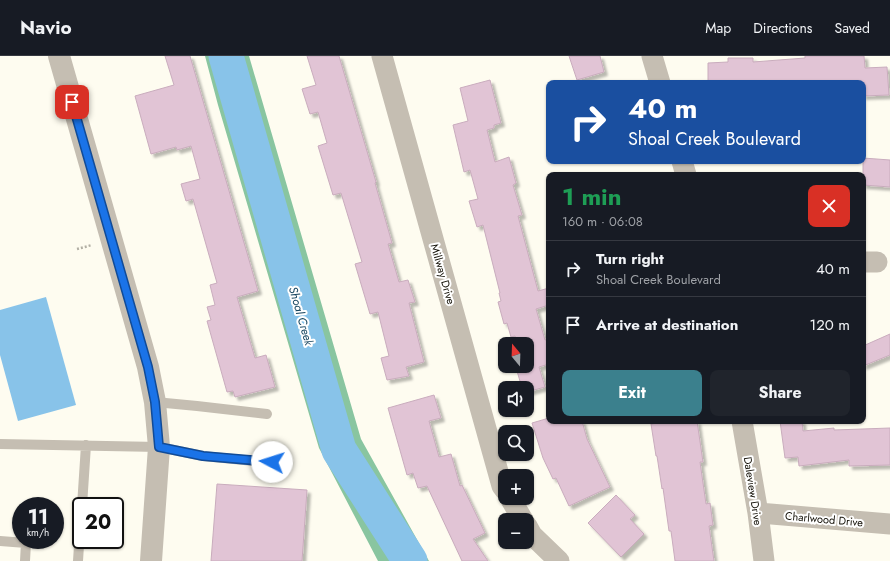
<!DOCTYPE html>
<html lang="en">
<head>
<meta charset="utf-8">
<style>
	:root { --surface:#171b24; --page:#20242c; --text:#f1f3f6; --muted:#9ea1a6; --line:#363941; --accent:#3b808d }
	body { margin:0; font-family:Jost,sans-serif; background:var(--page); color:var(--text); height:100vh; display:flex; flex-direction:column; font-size:15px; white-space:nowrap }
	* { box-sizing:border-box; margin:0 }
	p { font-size:13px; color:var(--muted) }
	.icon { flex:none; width:22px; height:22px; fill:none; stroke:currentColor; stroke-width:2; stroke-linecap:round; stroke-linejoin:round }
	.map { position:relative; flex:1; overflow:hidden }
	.side { position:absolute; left:546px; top:116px; width:320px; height:252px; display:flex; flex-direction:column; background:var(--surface); border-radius:8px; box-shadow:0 1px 3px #0004 }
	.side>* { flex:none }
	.guide { position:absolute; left:546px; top:24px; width:320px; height:84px; border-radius:8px; box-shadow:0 1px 3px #0004; background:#1a4fa0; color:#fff; overflow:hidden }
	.needle { width:26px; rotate:341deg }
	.fabs { position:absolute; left:498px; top:281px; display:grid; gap:8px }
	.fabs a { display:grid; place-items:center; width:36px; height:36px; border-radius:8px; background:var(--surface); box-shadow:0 1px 3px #0004; font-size:20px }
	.speed { position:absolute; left:12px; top:441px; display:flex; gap:8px; font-size:20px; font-weight:700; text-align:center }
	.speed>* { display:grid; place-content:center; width:52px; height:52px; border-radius:50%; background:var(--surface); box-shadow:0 1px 3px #0004; line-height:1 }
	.speed small { font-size:10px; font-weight:400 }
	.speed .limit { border:2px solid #111; border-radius:6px; background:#fff; color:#111 }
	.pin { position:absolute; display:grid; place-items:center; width:34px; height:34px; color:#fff; margin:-17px; border-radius:8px; box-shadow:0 2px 6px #0006 }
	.me { position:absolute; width:44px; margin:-22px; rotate:275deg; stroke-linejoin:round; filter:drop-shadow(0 0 3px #0008) }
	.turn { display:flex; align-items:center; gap:14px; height:84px; padding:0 16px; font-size:18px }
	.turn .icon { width:52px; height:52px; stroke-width:2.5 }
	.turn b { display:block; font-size:28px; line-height:34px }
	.round { display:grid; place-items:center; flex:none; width:42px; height:42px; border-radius:8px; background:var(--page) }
	.head { display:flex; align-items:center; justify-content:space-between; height:68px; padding:0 16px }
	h1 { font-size:24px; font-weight:700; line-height:30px; color:#1e9e55 }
	.button { display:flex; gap:8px; margin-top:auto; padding:8px 16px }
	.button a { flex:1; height:46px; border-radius:8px; background:var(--accent); color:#fff; font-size:16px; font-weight:700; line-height:46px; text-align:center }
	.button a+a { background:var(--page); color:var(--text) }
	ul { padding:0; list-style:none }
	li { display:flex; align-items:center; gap:12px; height:56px; padding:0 16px; border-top:1px solid var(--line) }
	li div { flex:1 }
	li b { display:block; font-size:15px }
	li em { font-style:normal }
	header { display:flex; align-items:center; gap:24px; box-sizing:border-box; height:56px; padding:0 20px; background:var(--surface); border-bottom:1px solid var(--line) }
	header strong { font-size:19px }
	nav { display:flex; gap:22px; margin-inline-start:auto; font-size:14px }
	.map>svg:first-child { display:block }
	.forest { fill:#89c5a0 }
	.water { fill:#88c3e9 }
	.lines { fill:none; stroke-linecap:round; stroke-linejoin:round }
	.river { stroke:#88c3e9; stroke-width:35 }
	.building { fill:#e1c4d5; stroke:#c9acbd; filter:url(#shadow) }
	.path { stroke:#b2afa4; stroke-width:2.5; stroke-dasharray:2 2; stroke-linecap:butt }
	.service { stroke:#c5beb2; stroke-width:10 }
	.minor { stroke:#c5beb2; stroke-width:21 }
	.tertiary { stroke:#c5beb2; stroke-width:22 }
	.route-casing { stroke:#114b97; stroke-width:10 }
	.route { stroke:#1a73e8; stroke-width:7 }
	.labels { text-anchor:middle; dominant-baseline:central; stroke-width:4; stroke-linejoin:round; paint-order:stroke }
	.street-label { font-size:11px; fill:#100d04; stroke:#fff }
	.water-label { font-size:12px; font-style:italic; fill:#15445e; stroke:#fff }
</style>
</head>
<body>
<header>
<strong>Navio</strong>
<nav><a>Map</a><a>Directions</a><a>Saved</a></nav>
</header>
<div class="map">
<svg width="890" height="505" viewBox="0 0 890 505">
	<defs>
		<filter id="shadow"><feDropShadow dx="3.5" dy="3.5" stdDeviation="1" flood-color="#0004"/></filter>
	</defs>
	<rect width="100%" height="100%" fill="#fefcf0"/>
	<!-- forest -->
	<path class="forest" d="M205,0H249L361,383L429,505H378L319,392L218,49Z"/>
	<!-- water -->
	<path class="water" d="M46,241L76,349L18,365L0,299V254Z"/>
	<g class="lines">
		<!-- river -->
		<path class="river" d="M226,0L339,394L410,505"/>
	</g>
	<!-- building -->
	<path class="building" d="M165,0H190L258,235L237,241L255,302L266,299L275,331L235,341L233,335L227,336L207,265L211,264L207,251L215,249L210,229L217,227L193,143L186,145L181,128L200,123L191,90L177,94L176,91L151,98L135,40L174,29Z
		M307,0H339L376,126L375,127L392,187L388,188L399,226L408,224L415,246L409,247L424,306L406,311L409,320L387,324L381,302L389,300L378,256L370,258L355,208L362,206L341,137L333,139L318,90L327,87L318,56L310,58L302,33L316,29Z
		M569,0H600L604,16L577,24Z
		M805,0H864L865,12L887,11L889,39L863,40V27H708V7L728,6V2H753V6L805,2Z
		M490,24L501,67L494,69V72L487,74L495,106L509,101L516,127L513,129L522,159L518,160L538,235L549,232V249L536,253L545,284L549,283V308L539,311L545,331L527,336V332H522L517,315L525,312L524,310H527V288H518L515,280L511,281L507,267L504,268L498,246L501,245L499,237H500L483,169L477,171L469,145L478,143L470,114L464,116L453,69L468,65L460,32Z
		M863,102L890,104V131L863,129Z
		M890,278V299L863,310V290Z
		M434,339L441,362L429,365L439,401L451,398L460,430L462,429L485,477L473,483L488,505H462L427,430L418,432L413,417L407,419L388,352Z
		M549,362V365H582L587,383L610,431L569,450L556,422L553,423L543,402L532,367Z
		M673,365H697L703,406H700L706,448L710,447L713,469L709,470L714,505H675L671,475H669L663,432L662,433L657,400H656L651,368Z
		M780,365H802L803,375L834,372V374L890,372V409L849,410V404L799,410L798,401L785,402Z
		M217,428L307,434L302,505H211Z
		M616,439L635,459L630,463L644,478L621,501L588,467Z"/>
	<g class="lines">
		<!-- path -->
		<path class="path" d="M77,193L92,189"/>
		<!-- service -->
		<path class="service" d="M155,346L197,350L267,358
			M0,388L159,391L203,400L285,408
			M82,450L86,389
			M0,485L26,487L25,505
			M78,505L81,458"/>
		<!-- minor -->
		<path class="minor" d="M382,0L502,430L505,434
			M652,0L660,27
			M682,105L686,119
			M863,206H877
			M742,365L758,457L764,505
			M510,442L523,464
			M758,457L890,468
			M527,470L532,479L559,505"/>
		<!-- tertiary -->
		<path class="tertiary" d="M59,0L148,311L155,346L159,391L151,505"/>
	</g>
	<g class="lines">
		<!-- route casing -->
		<g class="route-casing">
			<path id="route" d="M72,46L148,311L155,346L159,391L203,400L272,406"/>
		</g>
		<!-- route -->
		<use href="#route" class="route"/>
	</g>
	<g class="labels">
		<!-- street labels -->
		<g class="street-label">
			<text transform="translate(443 218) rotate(74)">Millway Drive</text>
			<text transform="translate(753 435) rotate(81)">Daleview Drive</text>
			<text transform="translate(824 463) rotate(5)">Charlwood Drive</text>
		</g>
		<!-- water labels -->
		<g class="water-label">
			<text transform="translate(301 260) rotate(74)">Shoal Creek</text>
		</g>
	</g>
</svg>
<div class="fabs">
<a><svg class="needle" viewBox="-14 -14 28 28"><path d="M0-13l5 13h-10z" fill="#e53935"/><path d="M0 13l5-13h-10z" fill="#9ea1a6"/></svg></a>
<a><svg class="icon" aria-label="sound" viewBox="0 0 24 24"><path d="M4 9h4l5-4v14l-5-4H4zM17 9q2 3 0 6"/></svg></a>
<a><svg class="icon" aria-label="search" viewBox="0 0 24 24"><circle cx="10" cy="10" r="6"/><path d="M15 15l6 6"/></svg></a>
<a>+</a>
<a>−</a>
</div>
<div class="speed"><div>11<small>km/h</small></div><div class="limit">20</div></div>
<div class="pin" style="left:72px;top:46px;background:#d93025"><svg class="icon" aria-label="arrive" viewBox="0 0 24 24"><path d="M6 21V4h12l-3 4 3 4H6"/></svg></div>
<svg class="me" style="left:272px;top:406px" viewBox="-20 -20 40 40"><circle r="19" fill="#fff"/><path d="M0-13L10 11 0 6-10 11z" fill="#1a73e8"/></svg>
<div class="guide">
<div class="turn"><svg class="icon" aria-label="right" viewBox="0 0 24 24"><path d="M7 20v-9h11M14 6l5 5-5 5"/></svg><div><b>40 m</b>Shoal Creek Boulevard</div></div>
</div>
<section class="side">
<div class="head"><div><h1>1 min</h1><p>160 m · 06:08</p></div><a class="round" style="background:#d93025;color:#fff"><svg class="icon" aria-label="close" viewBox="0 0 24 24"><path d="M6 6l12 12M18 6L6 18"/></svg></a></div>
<ul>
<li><svg class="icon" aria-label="right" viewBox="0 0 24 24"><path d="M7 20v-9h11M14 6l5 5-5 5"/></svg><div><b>Turn right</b><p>Shoal Creek Boulevard</p></div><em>40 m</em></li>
<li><svg class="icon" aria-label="arrive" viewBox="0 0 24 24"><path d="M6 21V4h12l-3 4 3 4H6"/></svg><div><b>Arrive at destination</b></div><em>120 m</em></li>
</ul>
<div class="button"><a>Exit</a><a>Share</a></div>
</section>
</div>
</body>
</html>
